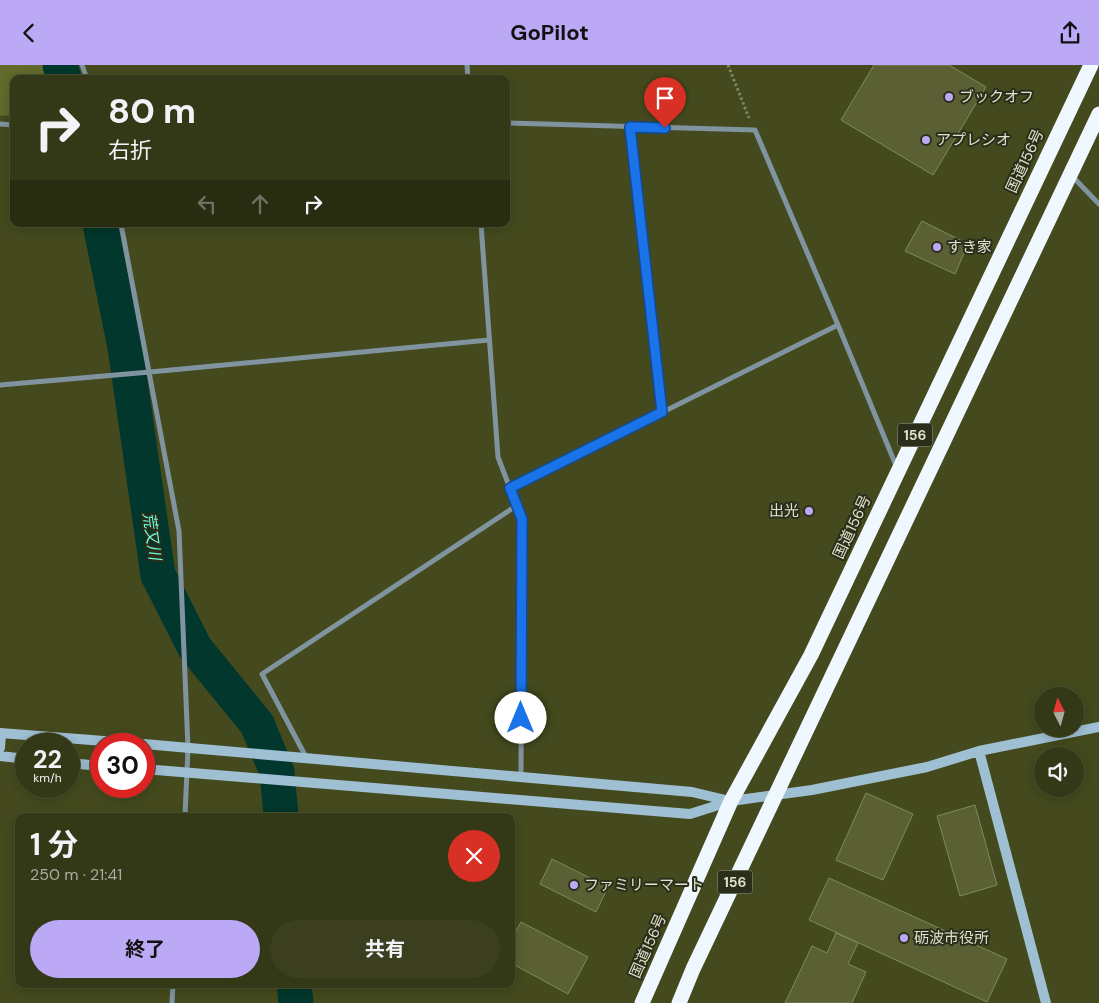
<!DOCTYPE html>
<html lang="ja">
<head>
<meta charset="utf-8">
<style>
	:root { --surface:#333816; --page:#3b3f1f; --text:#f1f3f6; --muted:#a9aca1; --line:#4e5235; --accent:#bca9f5 }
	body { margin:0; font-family:"DM Sans","Noto Sans JP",sans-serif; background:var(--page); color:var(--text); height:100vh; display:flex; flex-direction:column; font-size:19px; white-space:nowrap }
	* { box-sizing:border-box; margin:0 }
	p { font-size:16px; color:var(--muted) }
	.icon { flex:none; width:28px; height:28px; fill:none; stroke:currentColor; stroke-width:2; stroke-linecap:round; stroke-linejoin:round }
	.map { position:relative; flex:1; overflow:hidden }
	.details { position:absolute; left:15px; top:748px; width:500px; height:175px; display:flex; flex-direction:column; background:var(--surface); border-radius:10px; box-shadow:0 2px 12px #0003,0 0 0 1px var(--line) }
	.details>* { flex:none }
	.hud { position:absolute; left:10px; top:10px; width:500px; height:152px; border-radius:10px; box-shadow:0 2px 12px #0003,0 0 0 1px var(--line); background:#333816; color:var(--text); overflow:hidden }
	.needle { width:32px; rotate:354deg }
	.buttons { position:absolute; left:1034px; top:622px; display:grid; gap:10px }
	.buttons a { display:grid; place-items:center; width:50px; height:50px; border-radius:50%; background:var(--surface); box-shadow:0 2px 12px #0003,0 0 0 1px var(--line); font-size:25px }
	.speed { position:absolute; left:15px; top:668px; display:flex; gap:10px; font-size:25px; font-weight:700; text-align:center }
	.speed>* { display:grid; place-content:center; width:65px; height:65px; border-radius:50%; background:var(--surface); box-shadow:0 2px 12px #0003,0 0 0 1px var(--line); line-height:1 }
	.speed small { font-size:12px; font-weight:400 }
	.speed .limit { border:8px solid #d22; background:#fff; color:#111 }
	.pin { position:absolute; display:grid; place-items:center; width:42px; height:42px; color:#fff; margin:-51px -21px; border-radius:50% 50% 50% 0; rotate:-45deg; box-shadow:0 0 5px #0007 }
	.pin .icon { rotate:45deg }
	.me { position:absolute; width:55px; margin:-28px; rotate:0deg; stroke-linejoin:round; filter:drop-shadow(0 0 4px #0008) }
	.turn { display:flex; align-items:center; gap:18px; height:105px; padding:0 15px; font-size:22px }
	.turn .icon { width:65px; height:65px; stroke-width:2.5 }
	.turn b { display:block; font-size:35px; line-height:42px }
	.lanes { display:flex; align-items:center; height:48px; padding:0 15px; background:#0003; justify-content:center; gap:25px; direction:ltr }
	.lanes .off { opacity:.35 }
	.round { display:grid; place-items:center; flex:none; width:52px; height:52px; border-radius:26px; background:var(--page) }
	.headline { display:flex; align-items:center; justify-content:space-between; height:85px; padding:0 15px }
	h1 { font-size:30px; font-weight:700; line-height:38px }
	.button { display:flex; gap:10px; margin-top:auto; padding:10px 15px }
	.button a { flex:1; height:58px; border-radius:30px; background:var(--accent); color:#111; font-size:20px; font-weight:700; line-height:58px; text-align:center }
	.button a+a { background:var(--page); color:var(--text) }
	header { display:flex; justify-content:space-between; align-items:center; height:65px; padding:0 15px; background:var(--accent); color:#111; font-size:22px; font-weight:700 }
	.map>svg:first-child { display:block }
	.green { fill:#626a2c }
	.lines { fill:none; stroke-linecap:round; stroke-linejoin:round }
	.river { stroke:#01372c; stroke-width:35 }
	.building { fill:#5a6033; stroke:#82895b }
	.path { stroke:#818661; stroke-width:3; stroke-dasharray:2.5 2.5; stroke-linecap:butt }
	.street { stroke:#8094a0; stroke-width:5 }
	.secondary { stroke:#9fbfd3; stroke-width:10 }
	.highway { stroke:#eff8fe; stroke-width:15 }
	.route-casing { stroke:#114b97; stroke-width:12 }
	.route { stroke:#1a73e8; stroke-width:9 }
	.poi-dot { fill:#bca9f5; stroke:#2b2e1a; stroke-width:2 }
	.labels { text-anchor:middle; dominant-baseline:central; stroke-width:4; stroke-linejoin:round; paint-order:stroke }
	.shield { fill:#2b2e1a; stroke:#a8ac95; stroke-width:1 }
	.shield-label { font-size:14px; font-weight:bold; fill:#dee2ca }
	.poi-label { font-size:15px; fill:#dee2ca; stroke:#2b2e1a; text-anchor:start }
	.street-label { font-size:15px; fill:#dee2ca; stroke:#2b2e1a }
	.water-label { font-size:16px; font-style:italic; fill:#6afcda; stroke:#2b2e1a }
</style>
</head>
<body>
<header><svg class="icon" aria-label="back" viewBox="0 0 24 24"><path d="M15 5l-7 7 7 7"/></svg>GoPilot<svg class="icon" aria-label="share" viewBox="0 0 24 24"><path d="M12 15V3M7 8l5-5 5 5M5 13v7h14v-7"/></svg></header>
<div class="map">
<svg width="1099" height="938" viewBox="0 0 1099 938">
	<rect width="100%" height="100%" fill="#444a1d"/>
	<!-- green -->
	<path class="green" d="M0,0H54L58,14H14V50L0,51Z"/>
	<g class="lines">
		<!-- river -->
		<path class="river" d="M60,0L64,14
			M100,159L125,282L158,510L195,583L257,659L277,707L281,751
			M294,919L296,938"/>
	</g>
	<!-- building -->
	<path class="building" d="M874,0H949L986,22L933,110L841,55Z
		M922,156L968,179L955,209L905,186Z
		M866,728L913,749L883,815L836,795Z
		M975,740L997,820L960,831L937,751Z
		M552,794L608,822L596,847L540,819Z
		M829,813L1007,894L987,937L809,855Z
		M521,857L588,892L568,929L511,898V875Z
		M836,868L858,878L848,899L866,907L852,938H785L812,881L827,888Z"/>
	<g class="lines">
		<!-- path -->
		<path class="path" d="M728,0L749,53"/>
		<!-- street -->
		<path class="street" d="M82,0L87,14
			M467,0L468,14
			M506,58L755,65L838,260L510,423
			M0,59L14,60
			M630,62L662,347
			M1073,112L1099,139
			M121,159L179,466L188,683L185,751
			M481,159L498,392L522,455L521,712
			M838,260L897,403
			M0,320L150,307L489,275
			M306,692L262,609L516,441
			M172,938L173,919"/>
		<!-- secondary -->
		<path class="secondary" d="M0,668L143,679
			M144,679L692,727L730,736
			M0,683L1,669
			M979,686L1046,938
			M0,691L26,694
			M69,698L101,701
			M144,704L690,749L731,736L812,725L927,702L979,686L1099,662"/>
		<!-- highway -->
		<path class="highway" d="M642,938L731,736L811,590L1091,0
			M679,938L693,904L1099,49"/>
	</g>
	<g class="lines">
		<!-- route casing -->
		<g class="route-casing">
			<path id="route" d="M521,653L522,454L510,423L662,347L630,62L665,63"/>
		</g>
		<!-- route -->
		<use href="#route" class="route"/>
	</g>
	<!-- markers -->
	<g class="poi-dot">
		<circle cx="949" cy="32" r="5"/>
		<circle cx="926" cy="75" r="5"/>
		<circle cx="937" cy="182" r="5"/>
		<circle cx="809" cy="446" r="5"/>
		<circle cx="574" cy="820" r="5"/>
		<circle cx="904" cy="873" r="5"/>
	</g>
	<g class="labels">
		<!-- shield labels -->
		<g class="shield">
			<rect x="897.5" y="358.5" width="35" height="23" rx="4"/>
			<rect x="717.5" y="805.5" width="35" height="23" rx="4"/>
		</g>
		<g class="shield-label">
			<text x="915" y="370">156</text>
			<text x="735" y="817">156</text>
		</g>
		<!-- poi labels -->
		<g class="poi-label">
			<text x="959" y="32">ブックオフ</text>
			<text x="936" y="75">アプレシオ</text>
			<text x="947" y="182">すき家</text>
			<text x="799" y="446" text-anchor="end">出光</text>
			<text x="584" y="820">ファミリーマート</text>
			<text x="914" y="873">砺波市役所</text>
		</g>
		<!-- street labels -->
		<g class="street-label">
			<text transform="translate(1025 96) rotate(-65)">国道156号</text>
			<text transform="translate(852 462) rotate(-65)">国道156号</text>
			<text transform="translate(648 881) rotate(-66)">国道156号</text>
		</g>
		<!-- water labels -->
		<g class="water-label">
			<text transform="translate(152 471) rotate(82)">荒又川</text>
		</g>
	</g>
</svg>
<div class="buttons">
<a><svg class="needle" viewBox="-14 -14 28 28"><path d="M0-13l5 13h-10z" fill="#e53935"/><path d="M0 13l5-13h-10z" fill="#a9aca1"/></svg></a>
<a><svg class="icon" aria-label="sound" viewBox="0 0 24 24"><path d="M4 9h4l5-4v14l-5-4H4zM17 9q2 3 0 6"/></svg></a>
</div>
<div class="speed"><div>22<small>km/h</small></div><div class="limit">30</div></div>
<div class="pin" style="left:665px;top:63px;background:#d93025"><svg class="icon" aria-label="arrive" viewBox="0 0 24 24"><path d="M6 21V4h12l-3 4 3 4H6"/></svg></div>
<svg class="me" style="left:521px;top:653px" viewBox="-20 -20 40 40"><circle r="19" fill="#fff"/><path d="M0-13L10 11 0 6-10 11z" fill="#1a73e8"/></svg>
<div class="hud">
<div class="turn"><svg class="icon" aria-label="right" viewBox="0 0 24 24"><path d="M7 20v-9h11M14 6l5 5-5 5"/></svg><div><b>80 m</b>右折</div></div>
<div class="lanes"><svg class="icon off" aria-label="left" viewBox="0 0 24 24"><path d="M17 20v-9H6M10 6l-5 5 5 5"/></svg><svg class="icon off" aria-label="ahead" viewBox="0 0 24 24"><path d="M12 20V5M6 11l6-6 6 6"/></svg><svg class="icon" aria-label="right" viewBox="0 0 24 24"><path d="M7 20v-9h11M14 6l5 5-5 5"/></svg></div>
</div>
<section class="details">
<div class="headline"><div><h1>1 分</h1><p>250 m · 21:41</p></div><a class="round" style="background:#d93025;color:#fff"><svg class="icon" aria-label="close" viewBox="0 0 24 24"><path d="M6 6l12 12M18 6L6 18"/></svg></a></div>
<div class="button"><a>終了</a><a>共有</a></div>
</section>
</div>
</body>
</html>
